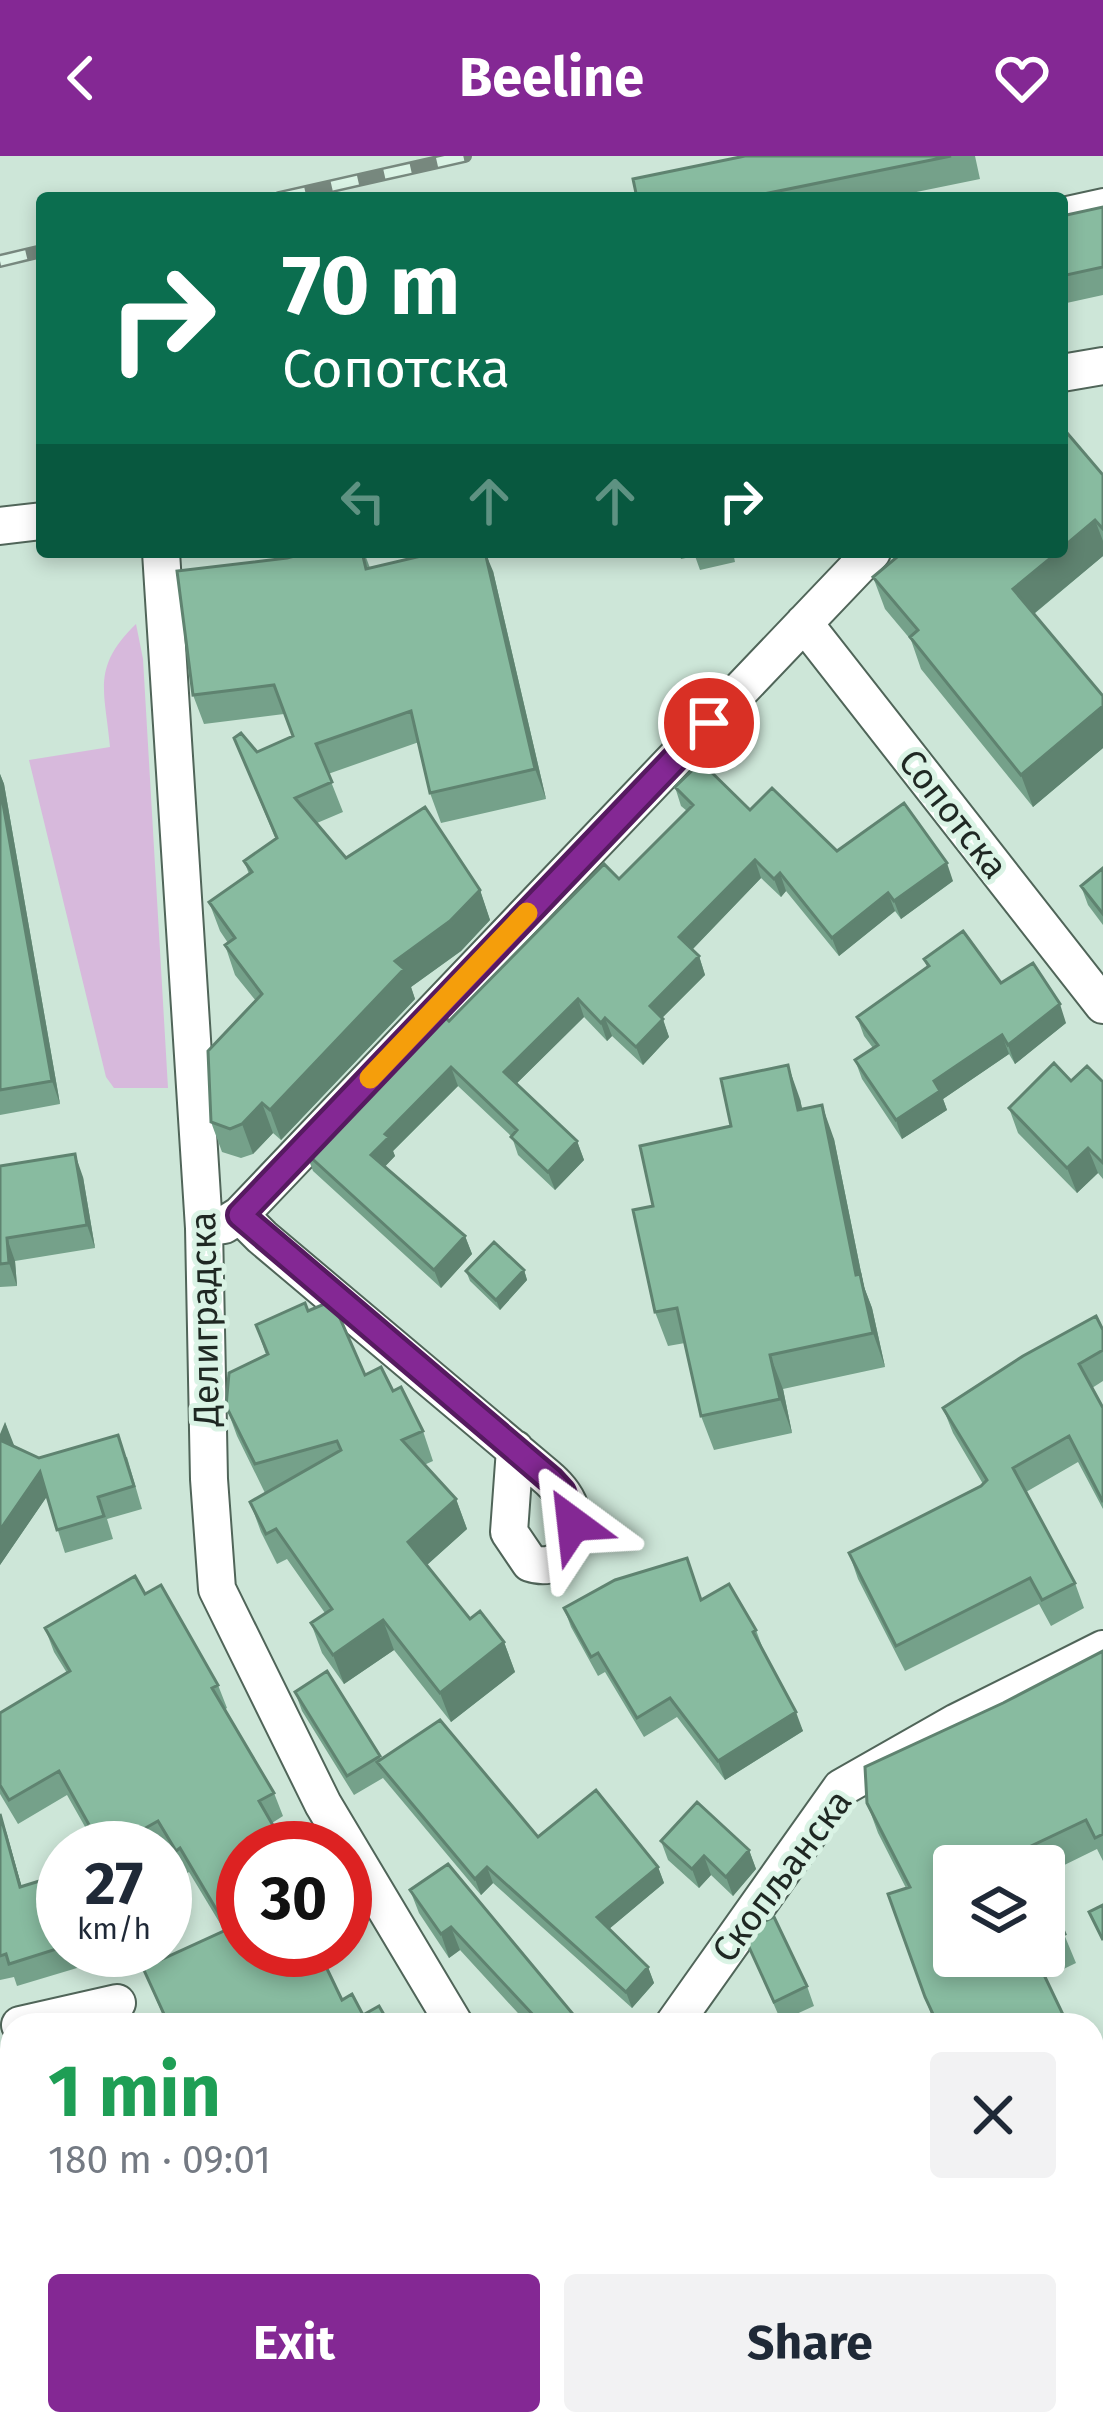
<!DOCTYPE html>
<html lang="en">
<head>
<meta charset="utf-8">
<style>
	:root { --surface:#fff; --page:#f2f2f3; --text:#1f2937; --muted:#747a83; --accent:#842894 }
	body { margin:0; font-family:"Fira Sans",sans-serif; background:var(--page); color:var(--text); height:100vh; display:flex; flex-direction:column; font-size:45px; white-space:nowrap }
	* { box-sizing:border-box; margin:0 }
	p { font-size:39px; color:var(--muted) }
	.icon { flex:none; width:66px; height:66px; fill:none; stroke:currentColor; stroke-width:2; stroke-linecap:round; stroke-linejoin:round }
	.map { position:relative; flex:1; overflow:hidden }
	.panel { position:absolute; left:0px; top:1857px; width:1104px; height:423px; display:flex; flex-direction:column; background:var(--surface); border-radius:36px 36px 0 0; box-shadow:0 6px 18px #0003 }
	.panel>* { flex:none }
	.guide { position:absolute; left:36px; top:36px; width:1032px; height:366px; border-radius:12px; box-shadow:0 6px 18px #0003; background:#0b6e4f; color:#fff; overflow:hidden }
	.buttons { position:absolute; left:933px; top:1689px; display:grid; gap:24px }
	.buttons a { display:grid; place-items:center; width:132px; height:132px; border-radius:12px; background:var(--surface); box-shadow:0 6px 18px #0003; font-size:60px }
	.speed { position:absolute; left:36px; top:1665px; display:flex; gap:24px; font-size:60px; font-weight:700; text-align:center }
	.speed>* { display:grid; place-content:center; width:156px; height:156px; border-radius:50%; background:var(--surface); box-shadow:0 6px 18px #0003; line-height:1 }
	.speed small { font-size:30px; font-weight:400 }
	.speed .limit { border:18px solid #d22; background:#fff; color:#111 }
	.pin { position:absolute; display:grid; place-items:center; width:102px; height:102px; color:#fff; margin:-51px; border:6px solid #fff; border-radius:50%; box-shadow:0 3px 12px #0007 }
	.me { position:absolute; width:132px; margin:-66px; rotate:330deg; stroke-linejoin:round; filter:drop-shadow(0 0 9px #0008) }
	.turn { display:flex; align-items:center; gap:42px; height:252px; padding:0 48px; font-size:54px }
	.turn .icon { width:156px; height:156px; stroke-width:2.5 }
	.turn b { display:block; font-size:84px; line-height:102px }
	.lanes { display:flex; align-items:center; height:114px; padding:0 48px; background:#0003; justify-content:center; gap:60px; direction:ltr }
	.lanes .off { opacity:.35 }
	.round { display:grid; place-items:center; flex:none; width:126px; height:126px; border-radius:12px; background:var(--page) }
	.summary { display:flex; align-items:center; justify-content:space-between; height:204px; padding:0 48px }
	h1 { font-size:72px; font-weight:700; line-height:90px; color:#1e9e55 }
	.primary-button { display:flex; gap:24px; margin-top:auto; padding:24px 48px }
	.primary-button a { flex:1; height:138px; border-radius:12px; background:var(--accent); color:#fff; font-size:48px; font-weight:700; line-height:138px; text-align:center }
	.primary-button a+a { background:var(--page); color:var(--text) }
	header { display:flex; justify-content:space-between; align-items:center; height:156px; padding:0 48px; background:var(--accent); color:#fff; font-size:54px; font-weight:700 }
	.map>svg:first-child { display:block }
	.green { fill:#d7b9dc }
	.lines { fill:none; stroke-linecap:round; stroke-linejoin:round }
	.service-casing { stroke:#506559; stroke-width:22 }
	.minor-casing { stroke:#506559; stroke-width:40 }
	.secondary-casing { stroke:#506559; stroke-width:56 }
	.service { stroke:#fff; stroke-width:18 }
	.minor { stroke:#fff; stroke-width:36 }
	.secondary { stroke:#fbeefd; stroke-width:51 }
	.rail-casing { stroke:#77887e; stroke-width:14 }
	.rail { stroke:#daf3e5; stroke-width:9; stroke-dasharray:27; stroke-linecap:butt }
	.wall { fill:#75a18a }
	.shaded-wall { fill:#5f8370 }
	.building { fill:#88bba0; stroke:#5f8370; stroke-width:3 }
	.route-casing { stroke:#561a60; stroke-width:30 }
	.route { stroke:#842894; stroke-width:21 }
	.slow { stroke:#f59e0b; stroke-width:21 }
	.labels { text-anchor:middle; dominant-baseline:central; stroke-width:10; stroke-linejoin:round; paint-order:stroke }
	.street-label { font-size:36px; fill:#1f2823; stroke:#daf3e5 }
</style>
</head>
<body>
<header><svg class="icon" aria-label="back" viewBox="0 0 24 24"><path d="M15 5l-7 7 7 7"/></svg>Beeline<svg class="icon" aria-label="heart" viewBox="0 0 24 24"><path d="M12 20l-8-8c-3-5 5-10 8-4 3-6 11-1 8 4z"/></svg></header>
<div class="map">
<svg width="1103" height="2279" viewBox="0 0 1103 2279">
	<rect width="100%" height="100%" fill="#cde6d8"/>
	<!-- green -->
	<path class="green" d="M136,468L143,503L168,932H114L106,921L29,604L110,591C105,534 91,512 136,468Z"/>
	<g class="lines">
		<!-- service casing -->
		<g class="service-casing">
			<path id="service" d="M1062,51L1103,42"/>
		</g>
		<!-- minor casing -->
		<g class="minor-casing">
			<path id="minor" d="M1062,217L1103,210
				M0,370L42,365
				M161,396L204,1072L209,1323L217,1433L323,1648L455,1869
				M804,467L1103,849
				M240,1059L262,1081L541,1316C552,1325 562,1334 568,1347C580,1375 568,1420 530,1407L509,1376L515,1293
				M204,1072L224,1069L240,1059L872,396
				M20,1869L117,1847
				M673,1869L841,1632L957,1566L1103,1493
				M678,2268L683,2279"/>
		</g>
		<!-- secondary casing -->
		<g class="secondary-casing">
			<path id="secondary" d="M1092,2195L1103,2187
				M976,2279L991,2268"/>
		</g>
		<!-- service -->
		<use href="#service" class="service"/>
		<!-- minor -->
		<use href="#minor" class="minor"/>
		<!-- secondary -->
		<use href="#secondary" class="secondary"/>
		<!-- rail casing -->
		<g class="rail-casing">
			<path id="rail" d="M279,42L465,0
				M0,105L42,95"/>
		</g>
		<!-- rail -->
		<use href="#rail" class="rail"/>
	</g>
	<!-- wall -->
	<path class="wall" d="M745,0H975L980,23L887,42H637Z
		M1103,51V139L1062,148V60Z
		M1103,319V400L1034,458L1103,540V592L1033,651L921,513L911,484L885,453L873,421Z
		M310,396H364L370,412L493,415L546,643L441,667L430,637L419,586L328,618L343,656L317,667L346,702L480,734L490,764L461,795L411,831L415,843L281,984L273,977L253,998L241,1002L222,996L211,966L256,845L235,819L225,789L228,787L220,775L209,746L249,718L244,705L276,684L234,582L257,596L293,580L284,558L204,568L193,539L287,402Z
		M679,396H733L735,406L700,414L695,400L681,403Z
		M0,618L4,628L60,948L0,959Z
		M675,631L750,654L837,695L953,725L901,763L895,755L839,800L786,735L781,741L761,722L692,794L699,800L705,819L662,862L669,881L643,909L612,880L607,885L584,861L516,928L577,985L584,1004L555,1034L518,999L512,981L458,930L393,995L395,1000L384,1011L465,1080L472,1098L441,1132L313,1015L306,997L449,865L619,723L687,655L681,650Z
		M1103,712V769L1088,749L1081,730Z
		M924,803L1001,827L1066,867L1015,908L1009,898L943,943L947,954L902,983L862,923L855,904L873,892L864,880L857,861L927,811Z
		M1071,925L1103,926V1023L1098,1017L1077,1037L1018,977L1009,952Z
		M800,943L802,953L834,983L864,1131L872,1152L885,1211L783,1233L792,1277L714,1294L701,1260L685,1187L668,1190L655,1156L653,1050L731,970Z
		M0,1010L83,1021L95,1092L15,1105L17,1130L0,1131Z
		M524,1114L527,1124L500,1154L470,1125L466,1115Z
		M308,1155L365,1219L393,1235L423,1275L433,1305L424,1309L456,1343L467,1373L427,1409L470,1463L504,1486L515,1516L451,1566L394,1494L344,1528L322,1497L311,1467L325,1457L287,1403L277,1408L261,1376L250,1346L265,1337L237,1280L226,1250L266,1199L256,1169Z
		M1103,1174V1225L1092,1232L1103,1252V1353L1078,1306L1026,1336L1075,1427L1084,1452L1051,1470L1039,1448L905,1515L858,1423L849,1397L983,1328L953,1277L943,1252Z
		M5,1266L13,1290L39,1302L127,1301L142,1353L107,1363L113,1383L65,1397L47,1340L0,1409Z
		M145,1438L218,1529L227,1552L224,1554L274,1637L283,1660L272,1667L243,1692L342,1844L363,1859L390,1869H167L143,1812L224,1774L189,1716L184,1719L166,1689L160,1692H97L67,1639L18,1668L0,1638V1557L67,1517L54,1496L45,1472Z
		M702,1444L756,1474L763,1493L803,1575L725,1624L677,1561L644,1581L605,1516L598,1520L571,1471L564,1452Z
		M1103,1495V1705L1097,1693L1044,1719V1710H954V1800H1044V1730L1076,1807L1045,1822L1068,1869H935L888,1738L906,1732L878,1677L867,1647L1003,1547Z
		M327,1515L381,1603L538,1681L658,1711L664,1727L609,1773L648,1811L654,1827L632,1852L493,1727L481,1739L383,1622L354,1639L302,1555L295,1536Z
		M0,1658L22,1731L63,1730V1794H83L87,1809L17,1830L14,1821L0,1824Z
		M661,1685L749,1694L756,1713L733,1740L711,1719L699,1732L668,1704Z
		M410,1734L582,1869L528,1868L460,1794L449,1802L419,1757Z
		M744,1780L807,1830L814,1850L781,1865Z
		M12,1897V2008L0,2011V1901Z
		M1103,1941V2112L1092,2117V1946Z
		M0,2055L4,2071L12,2070V2144H3L0,2135Z
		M0,2199L499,2279H0Z
		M534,2268H657L660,2279H537Z
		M717,2268H873L856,2279H721Z"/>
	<!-- shaded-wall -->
	<path class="shaded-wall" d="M1095,364L1103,385V400L1025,465L1013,433L1058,396H1062V392Z
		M485,396L493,415L546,643L535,613Z
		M1103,550V592L1033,651L1021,619Z
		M0,618L4,628L60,948L52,925L0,631Z
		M755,704L761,722L686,800L679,781Z
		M947,707L953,725L901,763L894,745Z
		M780,717L786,735L781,741L774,723Z
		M480,734L490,764L461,795L411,831L415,843L281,984L270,954L395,805Z
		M888,737L895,755L839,800L832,782Z
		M699,800L705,819L656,868L650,850Z
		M578,843L584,861L510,934L504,916Z
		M1060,848L1066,867L1015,908L1008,889Z
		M605,862L612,880L607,885L601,867Z
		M663,863L669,881L643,909L636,891Z
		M1002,879L1009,898L943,943L947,954L902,983L896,964L934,925Z
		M788,909L800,943L810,988L798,954Z
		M451,911L458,930L393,995L395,1000L378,1018L371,999L385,978Z
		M262,947L273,977L253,998L242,968Z
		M822,949L834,983L864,1131L872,1152L885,1211L873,1177L856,1119Z
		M577,985L584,1004L555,1034L548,1016Z
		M1088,992L1098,1017L1077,1037L1067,1012Z
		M75,998L83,1021L95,1092L87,1069Z
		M465,1080L472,1098L441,1132L434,1114Z
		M7,1082L15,1105L17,1130L9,1107Z
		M524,1114L527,1124L500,1154L496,1144Z
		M770,1199L783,1233L792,1277L780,1243Z
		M5,1266L14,1289L6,1306L0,1289V1278Z
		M40,1316L48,1339L0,1409V1374Z
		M456,1343L467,1373L419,1416L408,1386Z
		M383,1464L394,1494L344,1528L333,1499Z
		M504,1486L515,1516L451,1566L440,1537Z
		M796,1556L803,1575L725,1624L718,1605Z
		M0,1658L7,1678L28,1754L20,1731Z
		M749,1694L756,1713L733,1740L726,1721Z
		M704,1700L711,1719L699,1732L692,1713Z
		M487,1711L493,1727L481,1739L475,1723Z
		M658,1711L664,1727L603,1778L597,1761Z
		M451,1771L460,1794L449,1802L441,1778Z
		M648,1811L654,1827L632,1852L626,1836Z
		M816,2268H873L856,2279H799Z"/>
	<!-- building -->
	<path class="building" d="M745,0H951L744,42H637L633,23Z
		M1103,51V111L1062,120V60Z
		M1062,271L1103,319V373L1095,364L1062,392Z
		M310,396H362L366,413L438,396H485L535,613L430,637L411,555L316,588L332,626L295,642L346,702L425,651L480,734L450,765L395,805L404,813L270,954L262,947L242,968L230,973L211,966L208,895L262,838L225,789L235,782L209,746L252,716L244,705L277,682L234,582L241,577L257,596L293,580L274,529L193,539L177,415L287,402Z
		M903,396H1058L1013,433L1103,540V550L1021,619L910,481L918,474L873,421Z
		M701,606L750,654L772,632L837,695L904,647L947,707L894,745L888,737L832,782L780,717L774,723L755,704L679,781L699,800L650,850L663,863L636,891L605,862L601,867L578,843L504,916L577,985L548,1016L511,981L517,974L451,911L385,978L389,981L371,999L465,1080L434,1114L306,997L440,856L449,865L604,708L619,723L693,649L675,631Z
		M0,631L52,925L0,934Z
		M1103,712V758L1081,730Z
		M963,775L1001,827L1033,807L1060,848L1008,889L1002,879L934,925L940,935L896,964L855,904L878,889L857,861L929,810L924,803Z
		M1054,907L1071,925L1087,910L1103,926V1007L1088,992L1067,1012L1009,952Z
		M788,909L798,954L822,949L856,1119L860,1118L873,1177L770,1199L780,1243L701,1260L677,1152L655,1156L633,1054L653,1050L640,990L731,970L721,923Z
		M75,998L87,1069L7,1082L9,1107L0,1108V1010Z
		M494,1086L524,1114L496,1144L466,1115Z
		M329,1146L335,1151L365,1219L381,1211L393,1235L401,1231L423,1275L402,1284L456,1343L408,1386L470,1463L480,1455L504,1486L440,1537L383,1464L333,1499L311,1467L332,1453L276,1373L266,1378L250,1346L341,1294L337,1285L255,1308L226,1250L229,1217L268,1198L256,1169L305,1147L308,1155Z
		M1096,1160L1103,1174V1194L1079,1208L1103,1252V1346L1069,1280L1013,1312L1075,1427L1042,1444L1030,1422L896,1490L849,1397L981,1330L987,1324L943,1252L1023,1200Z
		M118,1279L134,1330L98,1341L104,1360L57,1374L40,1316L0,1374V1284L39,1302Z
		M687,1402L701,1444L729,1428L756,1474L753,1476L796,1556L718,1605L670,1542L637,1562L598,1497L591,1501L564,1452L615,1424Z
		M135,1420L145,1438L161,1429L218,1529L212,1532L274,1637L259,1645L286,1692H243V1794H318L342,1844L352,1838L363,1859L379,1850L390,1869H169L143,1812L228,1773L180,1692L176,1695L158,1665L110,1692H102L59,1615L9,1644L0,1629V1557L70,1515L45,1472Z
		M1103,1495V1678L1095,1682L1086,1664L1027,1692L1035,1710H954V1800H1035L1068,1869H938L925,1841L888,1738L910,1731L867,1647L865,1611L1003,1547Z
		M327,1515L380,1600L347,1620L295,1536Z
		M440,1564L538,1681L596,1634L658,1711L597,1761L648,1811L626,1836L487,1711L475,1723L377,1606Z
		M697,1646L749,1694L726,1721L704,1700L692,1713L661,1685Z
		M0,1658L20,1731L59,1719L63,1733V1791L9,1808L6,1798L0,1800Z
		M448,1708L582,1869H526L537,1863L451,1771L441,1778L410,1734Z
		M1044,1730L1065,1778L1044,1788Z
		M1103,1749V1784L1089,1756Z
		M774,1761L807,1830L774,1846L744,1780L748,1773Z
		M12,1897V1982L0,1985V1901Z
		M1103,1941V2077L1092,2081V1946Z
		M0,2068L1,2071L12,2070V2120H0Z
		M0,2199H12V2268H495L499,2279H194V2277L0,2278Z
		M1103,2209V2279H1014L1008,2268H1092V2214Z
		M534,2268H652L611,2279H537Z
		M722,2268H816L799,2279H729Z"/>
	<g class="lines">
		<!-- route casing -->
		<g class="route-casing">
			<path id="route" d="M573,1368L562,1336L551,1324L240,1059L709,567"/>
		</g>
		<!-- route -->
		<use href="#route" class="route"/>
		<!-- slow -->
		<path class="slow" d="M370,922L527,757"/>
	</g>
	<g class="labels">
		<!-- street labels -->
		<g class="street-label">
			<text transform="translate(953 658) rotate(52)">Сопотска</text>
			<text transform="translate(205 1163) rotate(-91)">Делиградска</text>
			<text transform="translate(782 1720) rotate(-53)">Скопљанска</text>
		</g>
	</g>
</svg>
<div class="buttons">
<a><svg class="icon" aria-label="layers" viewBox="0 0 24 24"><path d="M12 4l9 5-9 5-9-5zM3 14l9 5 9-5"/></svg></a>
</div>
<div class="speed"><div>27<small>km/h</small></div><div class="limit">30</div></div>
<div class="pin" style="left:709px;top:567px;background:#d93025"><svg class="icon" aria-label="arrive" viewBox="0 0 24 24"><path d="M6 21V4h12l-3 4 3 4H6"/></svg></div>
<svg class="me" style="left:573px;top:1368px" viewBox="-20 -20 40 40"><path d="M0-17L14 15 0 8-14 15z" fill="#842894" stroke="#fff" stroke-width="4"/></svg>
<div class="guide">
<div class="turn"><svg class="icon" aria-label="right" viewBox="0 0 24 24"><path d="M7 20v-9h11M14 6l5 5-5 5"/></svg><div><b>70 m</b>Сопотска</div></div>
<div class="lanes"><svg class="icon off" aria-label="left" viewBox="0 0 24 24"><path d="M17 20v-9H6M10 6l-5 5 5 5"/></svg><svg class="icon off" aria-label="ahead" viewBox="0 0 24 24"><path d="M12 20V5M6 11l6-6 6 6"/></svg><svg class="icon off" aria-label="ahead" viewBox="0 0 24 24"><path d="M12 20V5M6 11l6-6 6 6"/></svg><svg class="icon" aria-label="right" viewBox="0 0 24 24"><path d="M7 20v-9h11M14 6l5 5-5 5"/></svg></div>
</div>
<section class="panel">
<div class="summary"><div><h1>1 min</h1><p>180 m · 09:01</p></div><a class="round"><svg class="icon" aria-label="close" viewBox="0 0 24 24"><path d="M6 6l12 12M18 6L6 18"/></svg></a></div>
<div class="primary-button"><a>Exit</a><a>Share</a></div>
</section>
</div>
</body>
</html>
